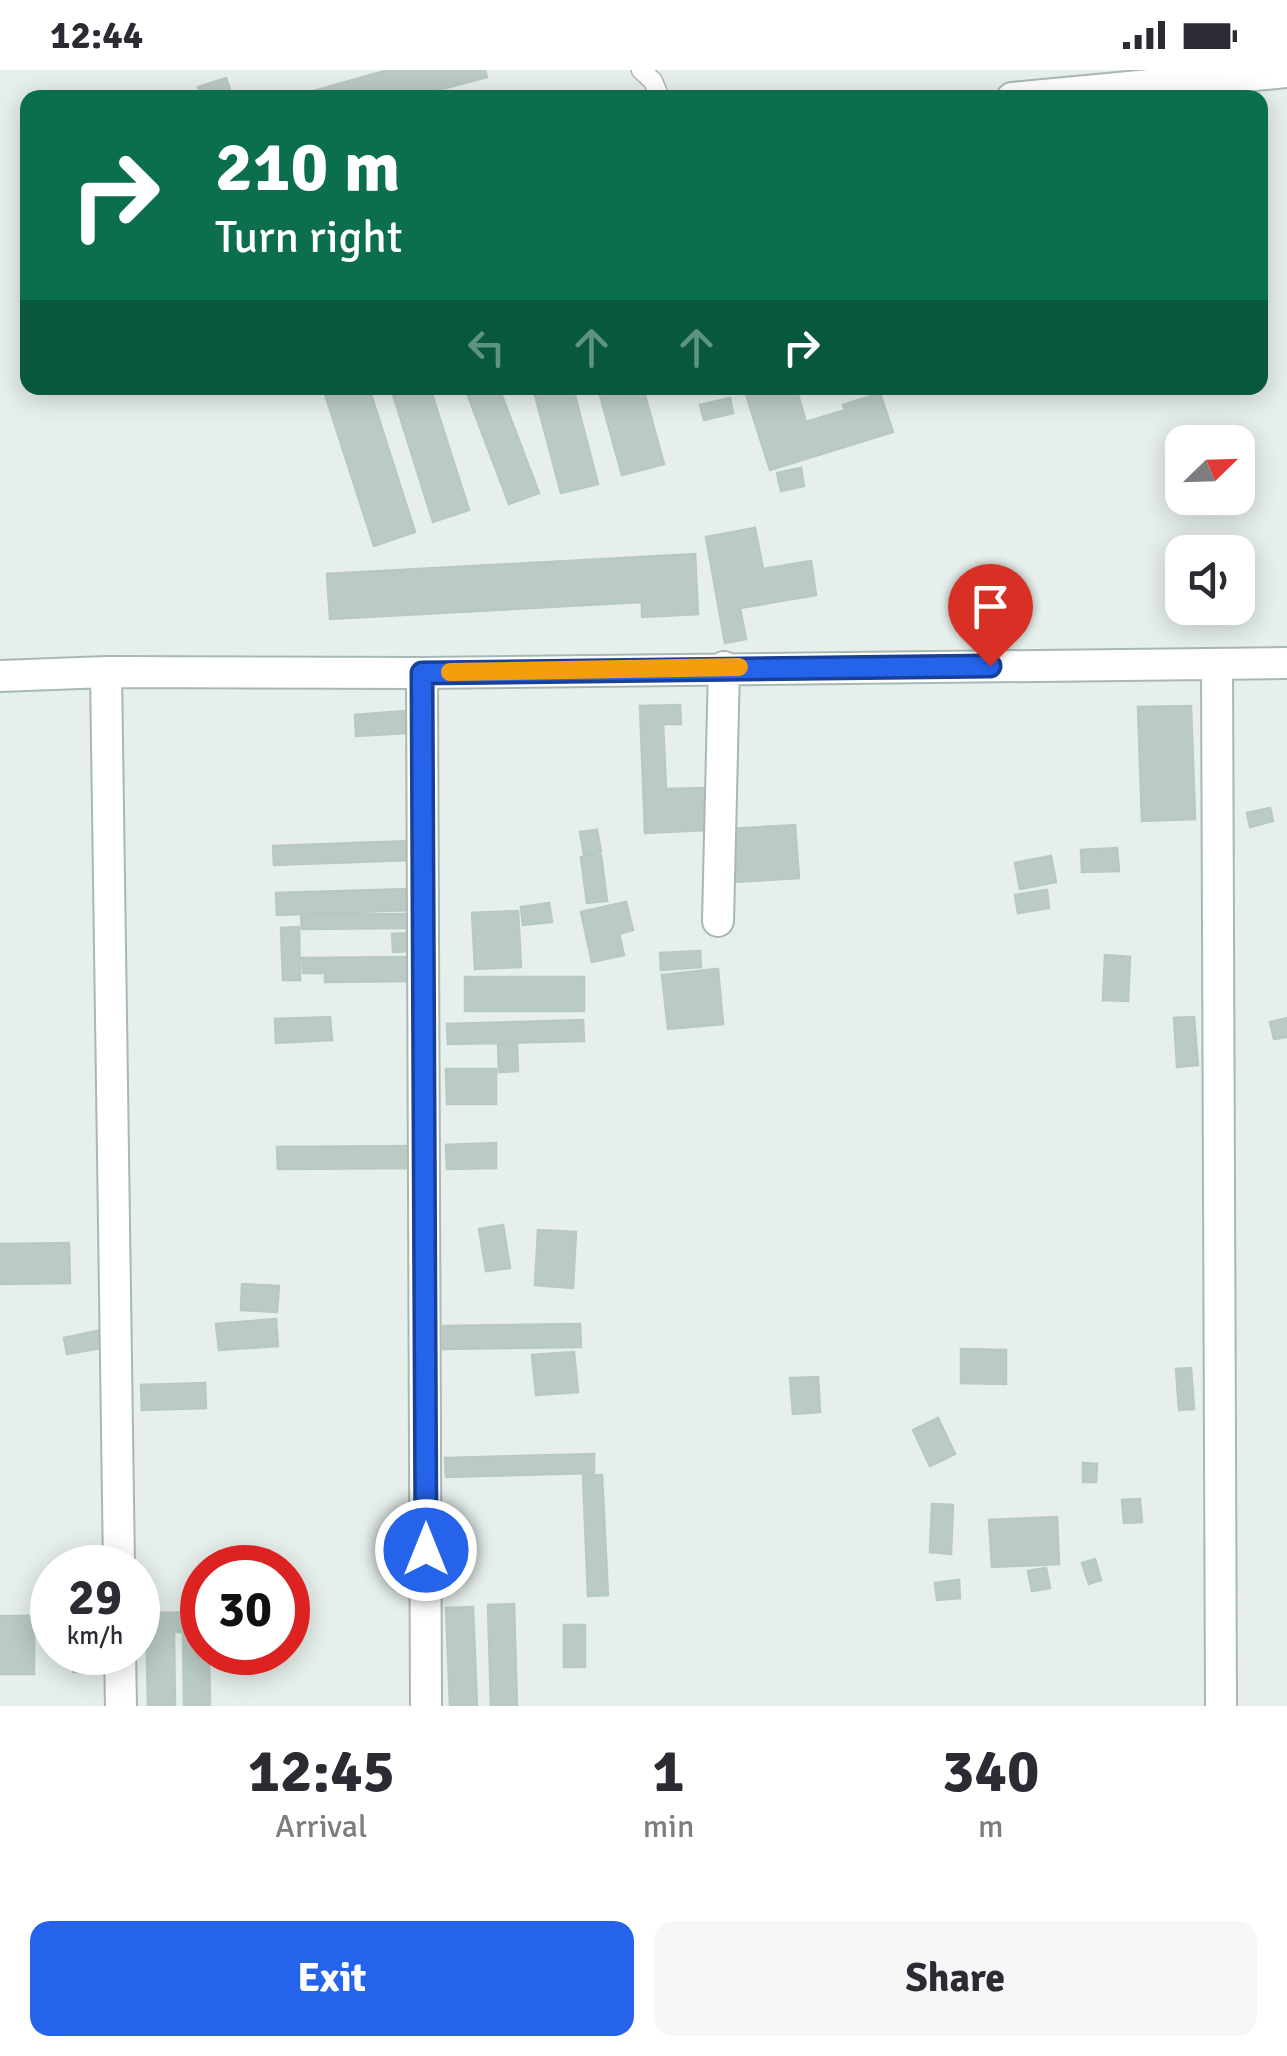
<!DOCTYPE html>
<html lang="en">
<head>
<meta charset="utf-8">
<style>
	:root { --surface:#fff; --page:#f7f7f7; --text:#2b2b33; --muted:#7c7c81; --accent:#2563eb }
	body { margin:0; font-family:Signika,sans-serif; background:var(--page); color:var(--text); height:100vh; display:flex; flex-direction:column; font-size:38px; white-space:nowrap }
	* { box-sizing:border-box; margin:0 }
	p { font-size:32px; color:var(--muted) }
	.icon { flex:none; width:55px; height:55px; fill:none; stroke:currentColor; stroke-width:2; stroke-linecap:round; stroke-linejoin:round }
	.map { position:relative; height:1636px; overflow:hidden }
	.drawer { display:flex; flex-direction:column; background:var(--surface); flex:1 }
	.drawer>* { flex:none }
	.hud { position:absolute; left:20px; top:20px; width:1248px; height:305px; border-radius:20px; box-shadow:0 5px 25px #0003; background:#0b6e4f; color:#fff; overflow:hidden }
	.needle { width:65px; rotate:67deg }
	.fabs { position:absolute; left:1165px; top:355px; display:grid; gap:20px }
	.fabs a { display:grid; place-items:center; width:90px; height:90px; border-radius:20px; background:var(--surface); box-shadow:0 5px 25px #0003; font-size:50px }
	.speed { position:absolute; left:30px; top:1475px; display:flex; gap:20px; font-size:50px; font-weight:700; text-align:center }
	.speed>* { display:grid; place-content:center; width:130px; height:130px; border-radius:50%; background:var(--surface); box-shadow:0 5px 25px #0003; line-height:1 }
	.speed small { font-size:25px; font-weight:400 }
	.speed .limit { border:15px solid #d22; background:#fff; color:#111 }
	.pin { position:absolute; display:grid; place-items:center; width:85px; height:85px; color:#fff; margin:-102px -42px; border-radius:50% 50% 50% 0; rotate:-45deg; box-shadow:0 0 10px #0007 }
	.pin .icon { rotate:45deg }
	.me { position:absolute; width:110px; margin:-55px; rotate:0deg; stroke-linejoin:round; filter:drop-shadow(0 0 8px #0008) }
	.turn { display:flex; align-items:center; gap:35px; height:210px; padding:0 30px; font-size:45px }
	.turn .icon { width:130px; height:130px; stroke-width:2.5 }
	.turn b { display:block; font-size:70px; line-height:85px }
	.lanes { display:flex; align-items:center; height:95px; padding:0 30px; background:#0003; justify-content:center; gap:50px; direction:ltr }
	.lanes .off { opacity:.35 }
	.eta { display:flex; justify-content:space-evenly; align-items:center; height:170px; text-align:center }
	.eta b { font-size:60px; font-weight:700; line-height:70px }
	.primary-button { display:flex; gap:20px; margin-top:auto; padding:20px 30px }
	.primary-button a { flex:1; height:115px; border-radius:20px; background:var(--accent); color:#fff; font-size:40px; font-weight:700; line-height:115px; text-align:center }
	.primary-button a+a { background:var(--page); color:var(--text) }
	.status { display:flex; justify-content:space-between; align-items:center; height:70px; padding:0 50px; background:var(--surface); direction:ltr }
	.status svg { height:28px; fill:currentColor }
	.map>svg:first-child { display:block }
	.building { fill:#bbcac4; stroke:#b8c9c2; stroke-width:2.5 }
	.lines { fill:none; stroke-linecap:round; stroke-linejoin:round }
	.service-casing { stroke:#a8b8b2; stroke-width:21 }
	.minor-casing { stroke:#a8b8b2; stroke-width:34 }
	.service { stroke:#fff; stroke-width:18 }
	.minor { stroke:#fff; stroke-width:30 }
	.route-casing { stroke:#184099; stroke-width:25 }
	.route { stroke:#2563eb; stroke-width:18 }
	.slow { stroke:#f59e0b; stroke-width:18 }
</style>
</head>
<body>
<div class="status"><b>12:44</b><svg viewBox="0 0 49 12"><path d="M0 12V9h3v3zM5 12V6h3v6zM10 12V3h3v9zM15 12V0h3v12zM26 1h20v11H26zM47 4h2v5h-2z"/></svg></div>
<div class="map">
<svg width="1287" height="1636" viewBox="0 0 1287 1636">
	<rect width="100%" height="100%" fill="#e6efeb"/>
	<!-- building -->
	<path class="building" d="M388,0H485L487,7L438,20L440,28H289Z
		M226,8L233,28H202L198,17Z
		M323,318H369L415,462L374,476Z
		M391,318H430L469,440L433,452Z
		M465,318H499L539,423L509,434Z
		M533,318H573L598,414L561,423Z
		M598,318H643L664,394L622,405Z
		M744,318H796L806,352L845,340L843,335L880,323L893,362L770,400Z
		M730,328L733,343L704,350L700,335Z
		M801,398L804,416L781,421L777,403Z
		M755,458L763,499L811,491L816,525L740,538L746,569L725,573L706,467Z
		M695,484L698,544L642,547V532L330,549L327,504Z
		M680,635L681,654H663L666,719L704,718L706,760L645,763L640,636Z
		M1191,636L1195,749L1142,751L1138,637Z
		M404,641L406,663L356,666L355,645Z
		M1270,738L1273,751L1250,757L1247,743Z
		M795,755L799,808L734,812L731,759Z
		M597,760L601,782L584,785L580,762Z
		M409,771L410,790L274,795L273,776Z
		M1117,778L1119,801L1082,802L1081,780Z
		M601,785L607,831L587,833L581,787Z
		M1051,786L1056,812L1020,819L1015,793Z
		M409,819L410,840L277,845L276,823Z
		M1047,820L1049,838L1018,843L1015,825Z
		M626,832L633,860L619,864L624,885L592,892L581,842Z
		M549,833L552,852L523,855L521,837Z
		M518,841L521,897L475,899L472,843Z
		M407,844L408,858L302,859L301,845Z
		M299,857L300,910H283L281,858Z
		M410,863L411,881L393,882L392,864Z
		M700,881L701,897L661,900L660,883Z
		M1105,885L1130,887L1128,931L1103,930Z
		M413,887L414,911L325,912V903H303L302,888Z
		M718,899L723,954L668,959L662,905Z
		M465,907H584V941H465Z
		M330,947L332,970L276,973L275,949Z
		M1194,947L1198,995L1177,997L1174,948Z
		M1287,948V967L1274,969L1270,952Z
		M583,950L584,971L448,974L447,954Z
		M517,973L518,1001L499,1002L498,974Z
		M446,999H496V1034H447Z
		M496,1073V1098L447,1099L446,1075Z
		M417,1076L418,1098L278,1099L277,1077Z
		M503,1155L510,1198L486,1201L479,1159Z
		M538,1160L576,1162L573,1218L535,1215Z
		M69,1173L70,1213L0,1214V1174Z
		M242,1214L279,1216L277,1242L241,1240Z
		M276,1249L278,1276L219,1280L216,1254Z
		M580,1254L581,1277L443,1279V1256Z
		M102,1260L106,1277L67,1284L64,1268Z
		M961,1279L1006,1280V1314L961,1313Z
		M574,1282L578,1322L536,1325L532,1285Z
		M1191,1298L1194,1339L1179,1340L1176,1299Z
		M818,1307L820,1342L793,1344L790,1308Z
		M205,1313L206,1338L142,1340L141,1315Z
		M938,1348L955,1384L930,1396L913,1360Z
		M594,1384V1403L446,1407L445,1388Z
		M1083,1393L1097,1394L1096,1412H1083Z
		M602,1405L608,1525L588,1526L583,1406Z
		M1140,1429L1142,1452L1124,1453L1122,1430Z
		M932,1434L953,1435L951,1484L930,1482Z
		M1057,1447L1059,1494L992,1497L989,1450Z
		M1095,1489L1101,1510L1089,1514L1082,1493Z
		M1046,1498L1050,1518L1032,1521L1028,1501Z
		M959,1510L960,1528L937,1530L935,1513Z
		M514,1534L517,1636H491L488,1535Z
		M473,1537L477,1636H450L446,1538Z
		M202,1542V1582H209L210,1636H184L183,1562H174L175,1636H148L146,1543Z
		M0,1546H34V1604H0Z
		M564,1555H585V1597H564Z
		M73,1585H104L105,1602H73Z"/>
	<g class="lines">
		<!-- service casing -->
		<g class="service-casing">
			<path id="service" d="M641,0L653,11L660,28"/>
		</g>
		<!-- minor casing -->
		<g class="minor-casing">
			<path id="minor" d="M1012,28L1287,2
				M1217,594L1221,1636
				M106,602L119,1498
				M422,603L426,1636
				M0,606L106,602L422,603L1287,593
				M718,851L724,597
				M120,1582L121,1636"/>
		</g>
		<!-- service -->
		<use href="#service" class="service"/>
		<!-- minor -->
		<use href="#minor" class="minor"/>
	</g>
	<g class="lines">
		<!-- route casing -->
		<g class="route-casing">
			<path id="route" d="M426,1480L422,603L990,596"/>
		</g>
		<!-- route -->
		<use href="#route" class="route"/>
		<!-- slow -->
		<path class="slow" d="M450,602L739,597"/>
	</g>
</svg>
<div class="fabs">
<a><svg class="needle" viewBox="-14 -14 28 28"><path d="M0-13l5 13h-10z" fill="#e53935"/><path d="M0 13l5-13h-10z" fill="#7c7c81"/></svg></a>
<a><svg class="icon" aria-label="sound" viewBox="0 0 24 24"><path d="M4 9h4l5-4v14l-5-4H4zM17 9q2 3 0 6"/></svg></a>
</div>
<div class="speed"><div>29<small>km/h</small></div><div class="limit">30</div></div>
<div class="pin" style="left:990px;top:596px;background:#d93025"><svg class="icon" aria-label="arrive" viewBox="0 0 24 24"><path d="M6 21V4h12l-3 4 3 4H6"/></svg></div>
<svg class="me" style="left:426px;top:1480px" viewBox="-20 -20 40 40"><circle r="17" fill="#2563eb" stroke="#fff" stroke-width="3"/><path d="M0-11L8 9 0 5-8 9z" fill="#fff"/></svg>
<div class="hud">
<div class="turn"><svg class="icon" aria-label="right" viewBox="0 0 24 24"><path d="M7 20v-9h11M14 6l5 5-5 5"/></svg><div><b>210 m</b>Turn right</div></div>
<div class="lanes"><svg class="icon off" aria-label="left" viewBox="0 0 24 24"><path d="M17 20v-9H6M10 6l-5 5 5 5"/></svg><svg class="icon off" aria-label="ahead" viewBox="0 0 24 24"><path d="M12 20V5M6 11l6-6 6 6"/></svg><svg class="icon off" aria-label="ahead" viewBox="0 0 24 24"><path d="M12 20V5M6 11l6-6 6 6"/></svg><svg class="icon" aria-label="right" viewBox="0 0 24 24"><path d="M7 20v-9h11M14 6l5 5-5 5"/></svg></div>
</div>
</div>
<section class="drawer">
<div class="eta">
<div><b>12:45</b><p>Arrival</p></div>
<div><b>1</b><p>min</p></div>
<div><b>340</b><p>m</p></div>
</div>
<div class="primary-button"><a>Exit</a><a>Share</a></div>
</section>
</body>
</html>
